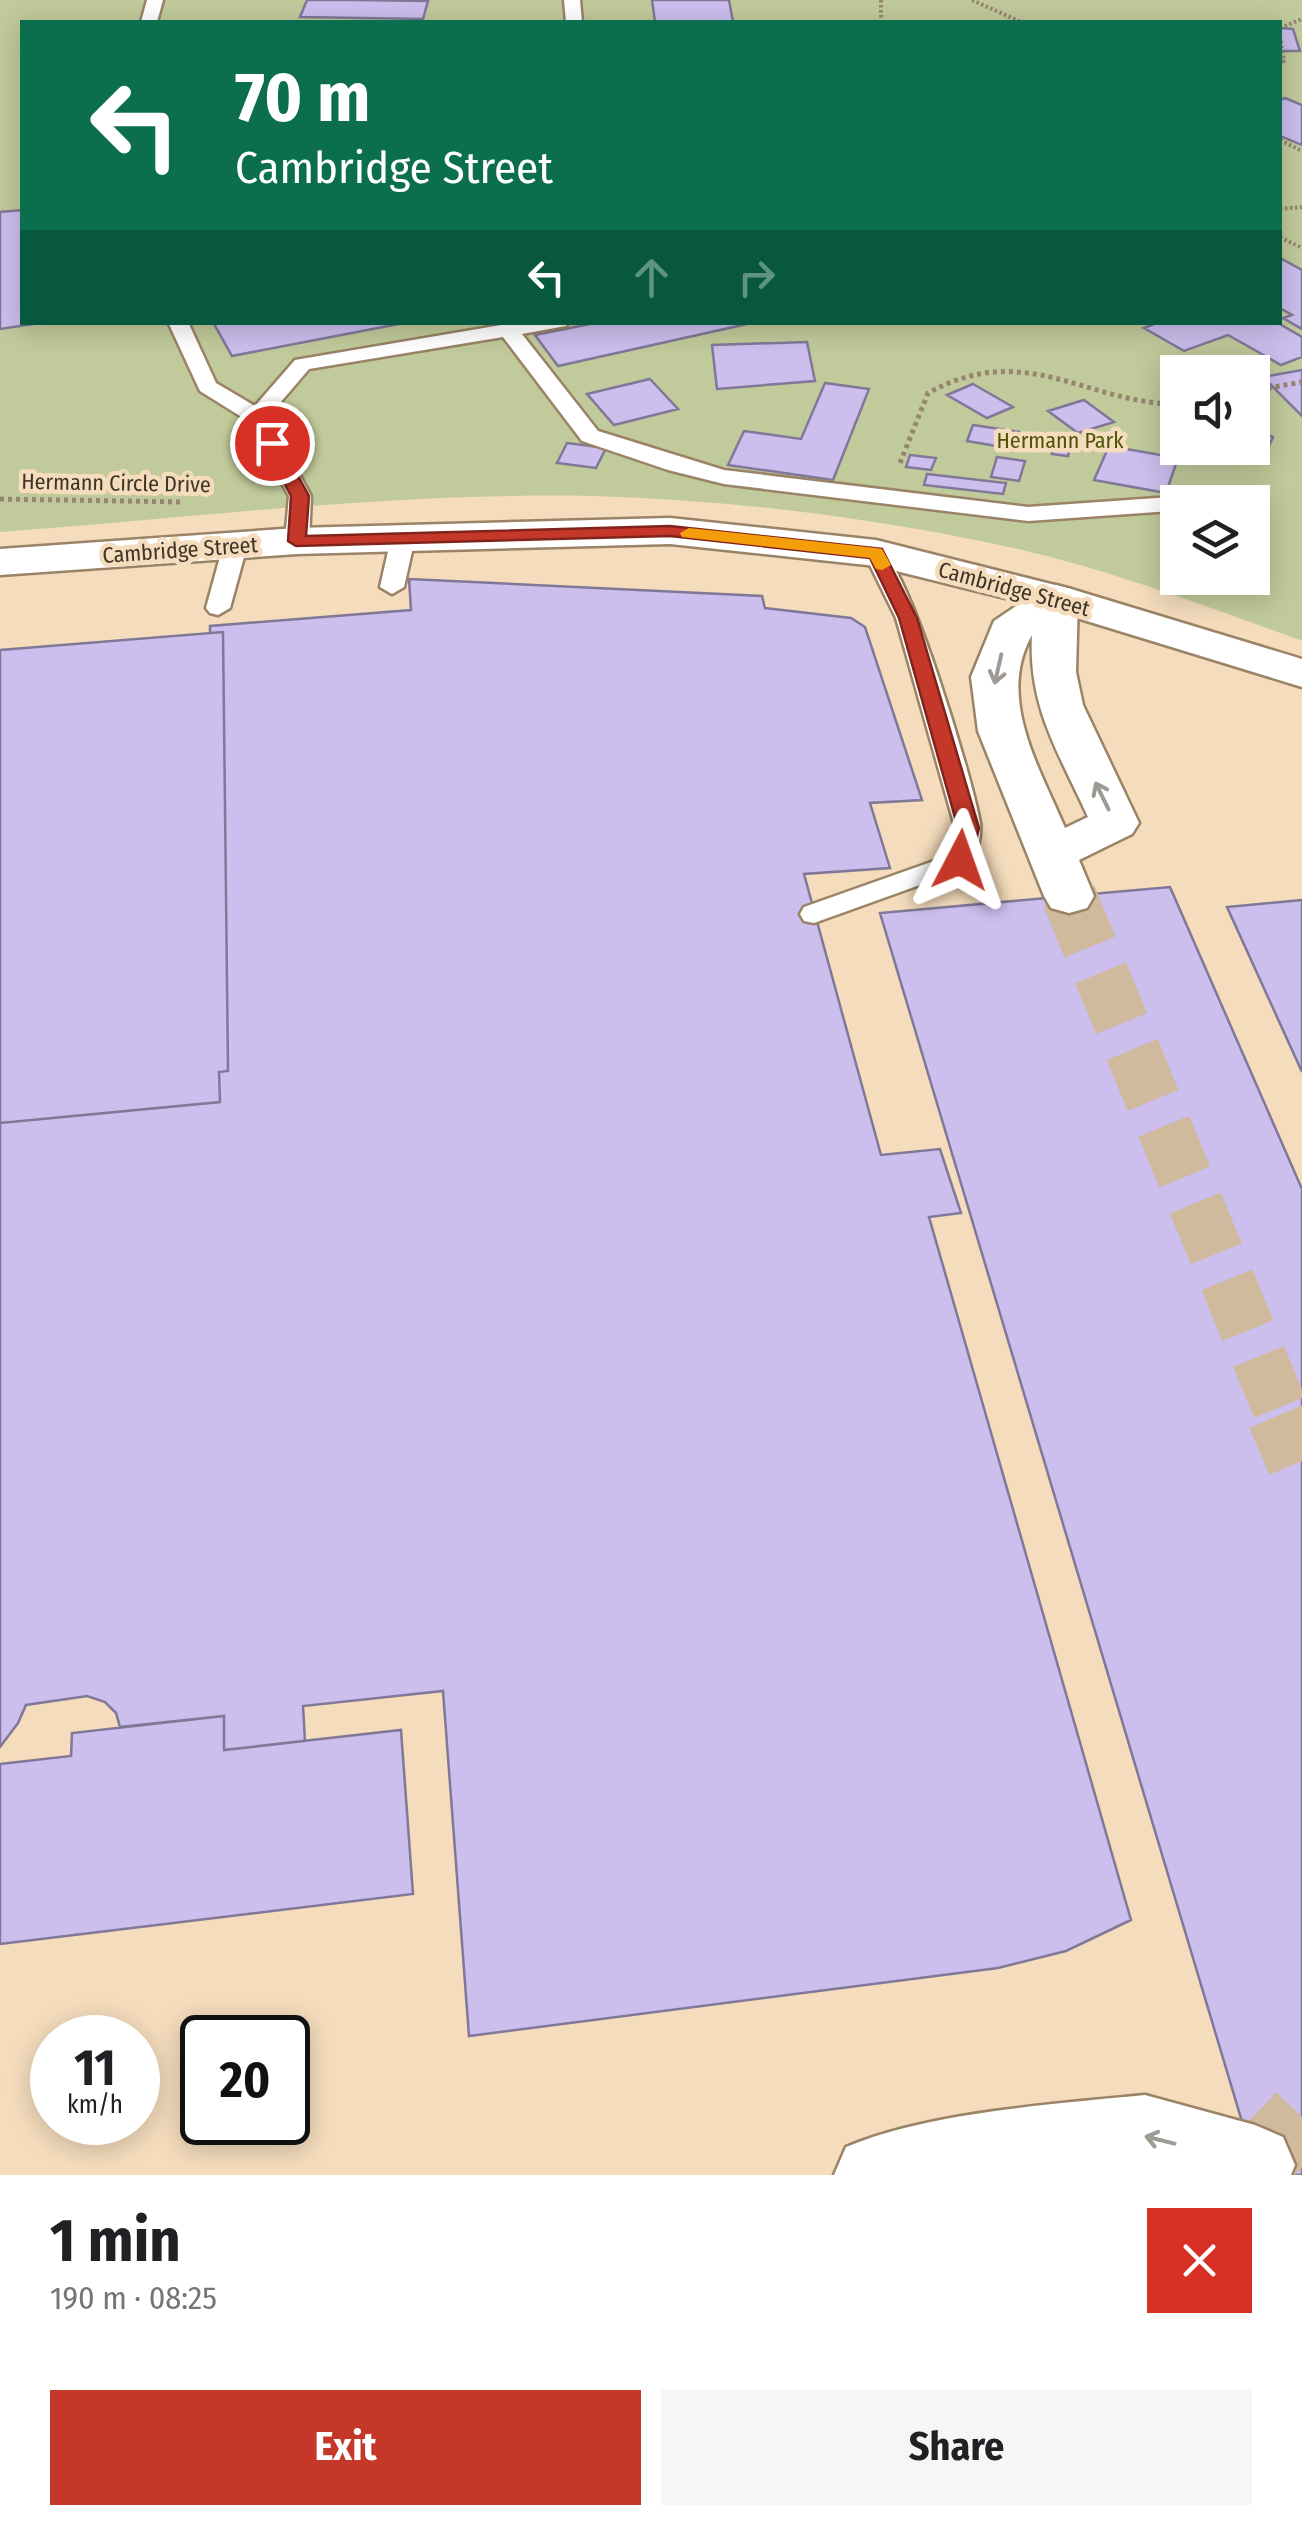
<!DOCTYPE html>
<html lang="en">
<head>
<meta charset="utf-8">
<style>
	:root { --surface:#fff; --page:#f6f6f6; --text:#202124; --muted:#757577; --accent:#c53829 }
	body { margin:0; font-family:"Fira Sans Condensed",sans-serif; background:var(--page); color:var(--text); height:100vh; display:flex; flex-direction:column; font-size:38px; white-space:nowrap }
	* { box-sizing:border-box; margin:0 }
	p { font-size:32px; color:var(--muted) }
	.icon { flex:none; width:55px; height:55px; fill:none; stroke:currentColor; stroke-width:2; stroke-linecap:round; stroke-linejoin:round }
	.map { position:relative; height:2175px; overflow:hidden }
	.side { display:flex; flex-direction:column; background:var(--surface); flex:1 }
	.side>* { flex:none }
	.top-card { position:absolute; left:20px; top:20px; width:1262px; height:305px; border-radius:0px; box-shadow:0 5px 25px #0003; background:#0b6e4f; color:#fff; overflow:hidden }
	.controls { position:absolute; left:1160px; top:355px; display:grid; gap:20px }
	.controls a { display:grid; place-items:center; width:110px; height:110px; border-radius:0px; background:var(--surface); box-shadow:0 5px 25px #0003; font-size:50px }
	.speed { position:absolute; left:30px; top:2015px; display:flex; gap:20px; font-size:50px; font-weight:700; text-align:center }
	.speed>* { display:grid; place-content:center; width:130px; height:130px; border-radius:50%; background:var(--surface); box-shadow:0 5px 25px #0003; line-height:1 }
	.speed small { font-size:25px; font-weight:400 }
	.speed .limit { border:5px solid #111; border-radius:15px; background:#fff; color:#111 }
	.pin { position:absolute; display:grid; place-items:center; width:85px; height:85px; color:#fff; margin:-42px; border:5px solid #fff; border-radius:50%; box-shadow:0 2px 10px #0007 }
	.me { position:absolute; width:110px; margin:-55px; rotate:4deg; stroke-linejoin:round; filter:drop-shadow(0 0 8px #0008) }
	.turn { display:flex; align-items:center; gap:35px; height:210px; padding:0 50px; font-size:45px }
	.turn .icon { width:130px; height:130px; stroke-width:2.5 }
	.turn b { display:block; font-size:70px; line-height:85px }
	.lanes { display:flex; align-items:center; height:95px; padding:0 50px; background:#0003; justify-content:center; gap:50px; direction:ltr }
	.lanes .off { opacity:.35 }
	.round { display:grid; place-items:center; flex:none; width:105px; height:105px; border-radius:0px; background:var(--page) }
	.head { display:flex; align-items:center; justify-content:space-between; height:170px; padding:0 50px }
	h1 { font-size:60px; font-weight:700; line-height:75px }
	.action { display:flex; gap:20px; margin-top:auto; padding:20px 50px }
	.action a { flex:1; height:115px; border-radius:0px; background:var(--accent); color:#fff; font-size:40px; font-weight:700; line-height:115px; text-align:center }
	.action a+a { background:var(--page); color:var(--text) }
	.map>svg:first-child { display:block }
	.green { fill:#c1ca9b; fill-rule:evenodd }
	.building { fill:#ccbeed; stroke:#817898; stroke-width:2.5 }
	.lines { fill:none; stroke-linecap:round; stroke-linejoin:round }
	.street-tunnel-far1 { stroke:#d0ba9e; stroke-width:55; stroke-dasharray:55 28; stroke-linecap:butt }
	.street-tunnel { stroke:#d0ba9e; stroke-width:71; stroke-dasharray:71 35; stroke-linecap:butt }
	.lane-casing { stroke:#9a8366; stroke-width:5 }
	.street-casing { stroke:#9a8366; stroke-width:5 }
	.secondary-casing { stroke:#9a8366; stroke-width:5 }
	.path-far1 { stroke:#96856f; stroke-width:4; stroke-dasharray:2.5 2.5; stroke-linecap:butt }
	.path { stroke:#96856f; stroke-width:5; stroke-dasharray:4 4; stroke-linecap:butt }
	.lane { fill:#fff; fill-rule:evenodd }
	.street { fill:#fff; fill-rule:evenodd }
	.secondary { fill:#fff; fill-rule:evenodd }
	.oneway { stroke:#9e9a94 }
	.route { fill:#c53829; stroke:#80241b; stroke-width:2.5 }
	.slow { fill:#f59e0b }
	.labels { text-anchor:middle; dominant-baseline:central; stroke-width:9; stroke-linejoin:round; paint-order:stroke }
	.far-park-label { font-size:22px; fill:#4c5504; stroke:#f4dcbc }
	.far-street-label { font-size:22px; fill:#3e3428; stroke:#f4dcbc }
</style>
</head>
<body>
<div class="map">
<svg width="1302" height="2175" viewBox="0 0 1302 2175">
	<rect width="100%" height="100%" fill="#f4dcbc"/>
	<!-- green -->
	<path class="green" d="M0,0H1302V641C1203,605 1103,567 1000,545C868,517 730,500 595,496C397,492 198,517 0,532ZM22,22H1280V322H22ZM1178,372H1252V448H1178ZM1178,502H1252V578H1178Z"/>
	<!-- building -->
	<path class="building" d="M307,0H353L428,1L423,19L300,17Z
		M652,0H729L733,22H655Z
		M1280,28L1293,29L1300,51H1280Z
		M1285,98L1302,105V145L1280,136V100Z
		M22,210V322H47L0,329V212Z
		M1280,258L1302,270V329L1283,318L1292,315L1280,308Z
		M213,322H409L232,356Z
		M600,322H756L558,366L535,335Z
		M1159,322H1276L1302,337V357L1281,365L1228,335L1184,351L1144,328Z
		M807,342L815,381L717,389L712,345Z
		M1302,370V416L1263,377Z
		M650,379L678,409L614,425L587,394Z
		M825,383L869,389L833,480L728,465L744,431L801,439Z
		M973,384L1013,407L987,418L947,395Z
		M1084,400L1114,422L1078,433L1048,411Z
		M973,425L1019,432L1014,449L967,441Z
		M1252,427L1273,437L1265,455L1224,459L1200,448H1252Z
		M1057,433L1073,435L1068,456L1052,454Z
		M567,443L606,448L596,468L557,463Z
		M1109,446L1178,458L1166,493L1094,480Z
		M910,455L936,458L931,470L906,467Z
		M997,457L1025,461L1019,481L991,477Z
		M927,474L1006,483L1003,494L924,485Z
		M409,579L762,596L765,608L851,618L865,627L922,800L870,803L890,868L804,874L881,1155L940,1149L961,1213L929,1217L1131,1920L1066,1951L998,1968L469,2036L443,1691L303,1706L305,1741L224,1750V1716L120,1727L116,1713L105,1702L87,1696L26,1705L18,1723L0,1747V1123L220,1102L219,1072L228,1071L223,632L210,633V626L411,610Z
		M223,632L228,1071L219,1072L220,1102L0,1123V650Z
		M1170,887L1302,1189V2175H1258L880,913Z
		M1302,900V1072L1227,907Z
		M224,1716V1750L401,1730L413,1894L0,1944V1764L71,1756L72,1733Z"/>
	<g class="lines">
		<!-- street-tunnel-far1 -->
		<path class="street-tunnel-far1" d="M1069,896L1283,1416"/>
		<!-- street-tunnel -->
		<path class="street-tunnel" d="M1282,1414L1302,1461
			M1255,2165L1302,2117"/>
		<!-- lane casing -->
		<g class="lane-casing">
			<path id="lane" d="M147,0H163L157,22H141Z
				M564,0H580L582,22H566Z
				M168,322H188L216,383L255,406L295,360L519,322H569L566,326L522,334L598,431L724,470L1028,507L1171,497L1181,502L1171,511L1028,521L724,484L668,470L582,441L503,337L309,369L268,417L311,496L309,541L297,548L285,541L289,496L248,421L200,391Z
				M403,531L415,538L404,587L392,594L380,587L391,538Z
				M235,539L247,546L230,608L218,615L210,613L206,608L223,546Z
				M876,546C906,554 974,784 980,823C982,836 976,856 970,867L814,923L804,921L800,914L804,907L948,856L955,827L896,618L864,553Z"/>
		</g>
		<!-- street casing -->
		<g class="street-casing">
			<path id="street" d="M1056,585L1071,589L1078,598L1076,672L1083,705L1139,823L1132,834L1079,860L1094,896L1087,908L1069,913L1051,908L1044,896L978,731L971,677L994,621L1041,589ZM1032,635C1028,707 1059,753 1088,817L1065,828C1040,769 996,697 1032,635Z
				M1145,2095L1255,2125L1283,2137L1295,2165L1291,2175H834L846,2147C929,2112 1054,2104 1145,2095Z"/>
		</g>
		<!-- secondary casing -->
		<g class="secondary-casing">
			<path id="secondary" d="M670,518L876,540L1071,589L1302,659V687L1041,607L876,566L670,544L297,554L0,575V549L297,528Z"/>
		</g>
		<!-- path-far1 -->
		<path class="path-far1" d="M881,0V22
			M972,0L1021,22
			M1280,28L1302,19
			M1280,36L1284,61L1280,62
			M1280,140L1302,151
			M1280,209L1302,207
			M1280,237L1302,248"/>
		<!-- path -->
		<path class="path" d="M1252,391L1302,382
			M900,463L928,393C1026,339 1086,404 1178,404
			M0,499L184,502"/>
		<!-- lane -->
		<use href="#lane" class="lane"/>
		<!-- street -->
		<use href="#street" class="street"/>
		<!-- secondary -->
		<use href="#secondary" class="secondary"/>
	</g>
	<!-- one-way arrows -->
	<defs><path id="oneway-shaft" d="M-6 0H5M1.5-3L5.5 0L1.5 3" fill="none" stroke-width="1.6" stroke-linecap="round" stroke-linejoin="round" transform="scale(2.5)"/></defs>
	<g class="oneway">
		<use href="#oneway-shaft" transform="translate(998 669) rotate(103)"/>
		<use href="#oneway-shaft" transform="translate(1102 796) rotate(-116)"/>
		<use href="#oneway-shaft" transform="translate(1160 2140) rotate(-166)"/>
	</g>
	<!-- route -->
	<path class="route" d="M272,438L280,443L309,496L306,536L670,526L882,549L917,618L979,828L971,860L960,867L950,860L958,828L899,618L870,558L670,536L296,546L288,541L291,496L263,443Z"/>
	<!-- slow -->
	<path class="slow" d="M689,528L876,548L882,549L891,565L882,570L876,569L870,558L682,537L680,533Z"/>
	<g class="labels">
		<!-- far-park labels -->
		<g class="far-park-label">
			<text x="1060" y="440">Hermann Park</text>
		</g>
		<!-- far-street labels -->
		<g class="far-street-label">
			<text transform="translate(116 483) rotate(1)">Hermann Circle Drive</text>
			<text transform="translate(180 550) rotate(-4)">Cambridge Street</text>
			<text transform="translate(1014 589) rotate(15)">Cambridge Street</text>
		</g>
	</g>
</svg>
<div class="controls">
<a><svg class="icon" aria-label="sound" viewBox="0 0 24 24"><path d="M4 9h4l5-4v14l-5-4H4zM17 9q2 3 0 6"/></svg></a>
<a><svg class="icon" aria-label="layers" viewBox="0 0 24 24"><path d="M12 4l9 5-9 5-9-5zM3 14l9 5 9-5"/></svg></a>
</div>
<div class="speed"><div>11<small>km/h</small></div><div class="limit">20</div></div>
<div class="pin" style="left:272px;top:443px;background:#d93025"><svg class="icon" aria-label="arrive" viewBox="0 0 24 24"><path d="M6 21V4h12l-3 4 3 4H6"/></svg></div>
<svg class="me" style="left:960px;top:860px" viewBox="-20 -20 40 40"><path d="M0-17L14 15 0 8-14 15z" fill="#c53829" stroke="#fff" stroke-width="4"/></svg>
<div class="top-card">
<div class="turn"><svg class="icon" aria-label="left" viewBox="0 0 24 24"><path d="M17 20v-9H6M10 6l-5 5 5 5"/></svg><div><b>70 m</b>Cambridge Street</div></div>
<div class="lanes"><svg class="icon" aria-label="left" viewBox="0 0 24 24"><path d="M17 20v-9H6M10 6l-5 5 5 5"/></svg><svg class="icon off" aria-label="ahead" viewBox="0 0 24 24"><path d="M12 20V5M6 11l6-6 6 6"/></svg><svg class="icon off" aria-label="right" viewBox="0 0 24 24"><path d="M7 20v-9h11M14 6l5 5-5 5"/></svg></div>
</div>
</div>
<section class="side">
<div class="head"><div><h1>1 min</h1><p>190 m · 08:25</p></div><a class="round" style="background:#d93025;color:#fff"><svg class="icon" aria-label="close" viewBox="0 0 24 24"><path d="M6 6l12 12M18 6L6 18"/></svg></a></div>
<div class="action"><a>Exit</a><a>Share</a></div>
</section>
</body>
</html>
